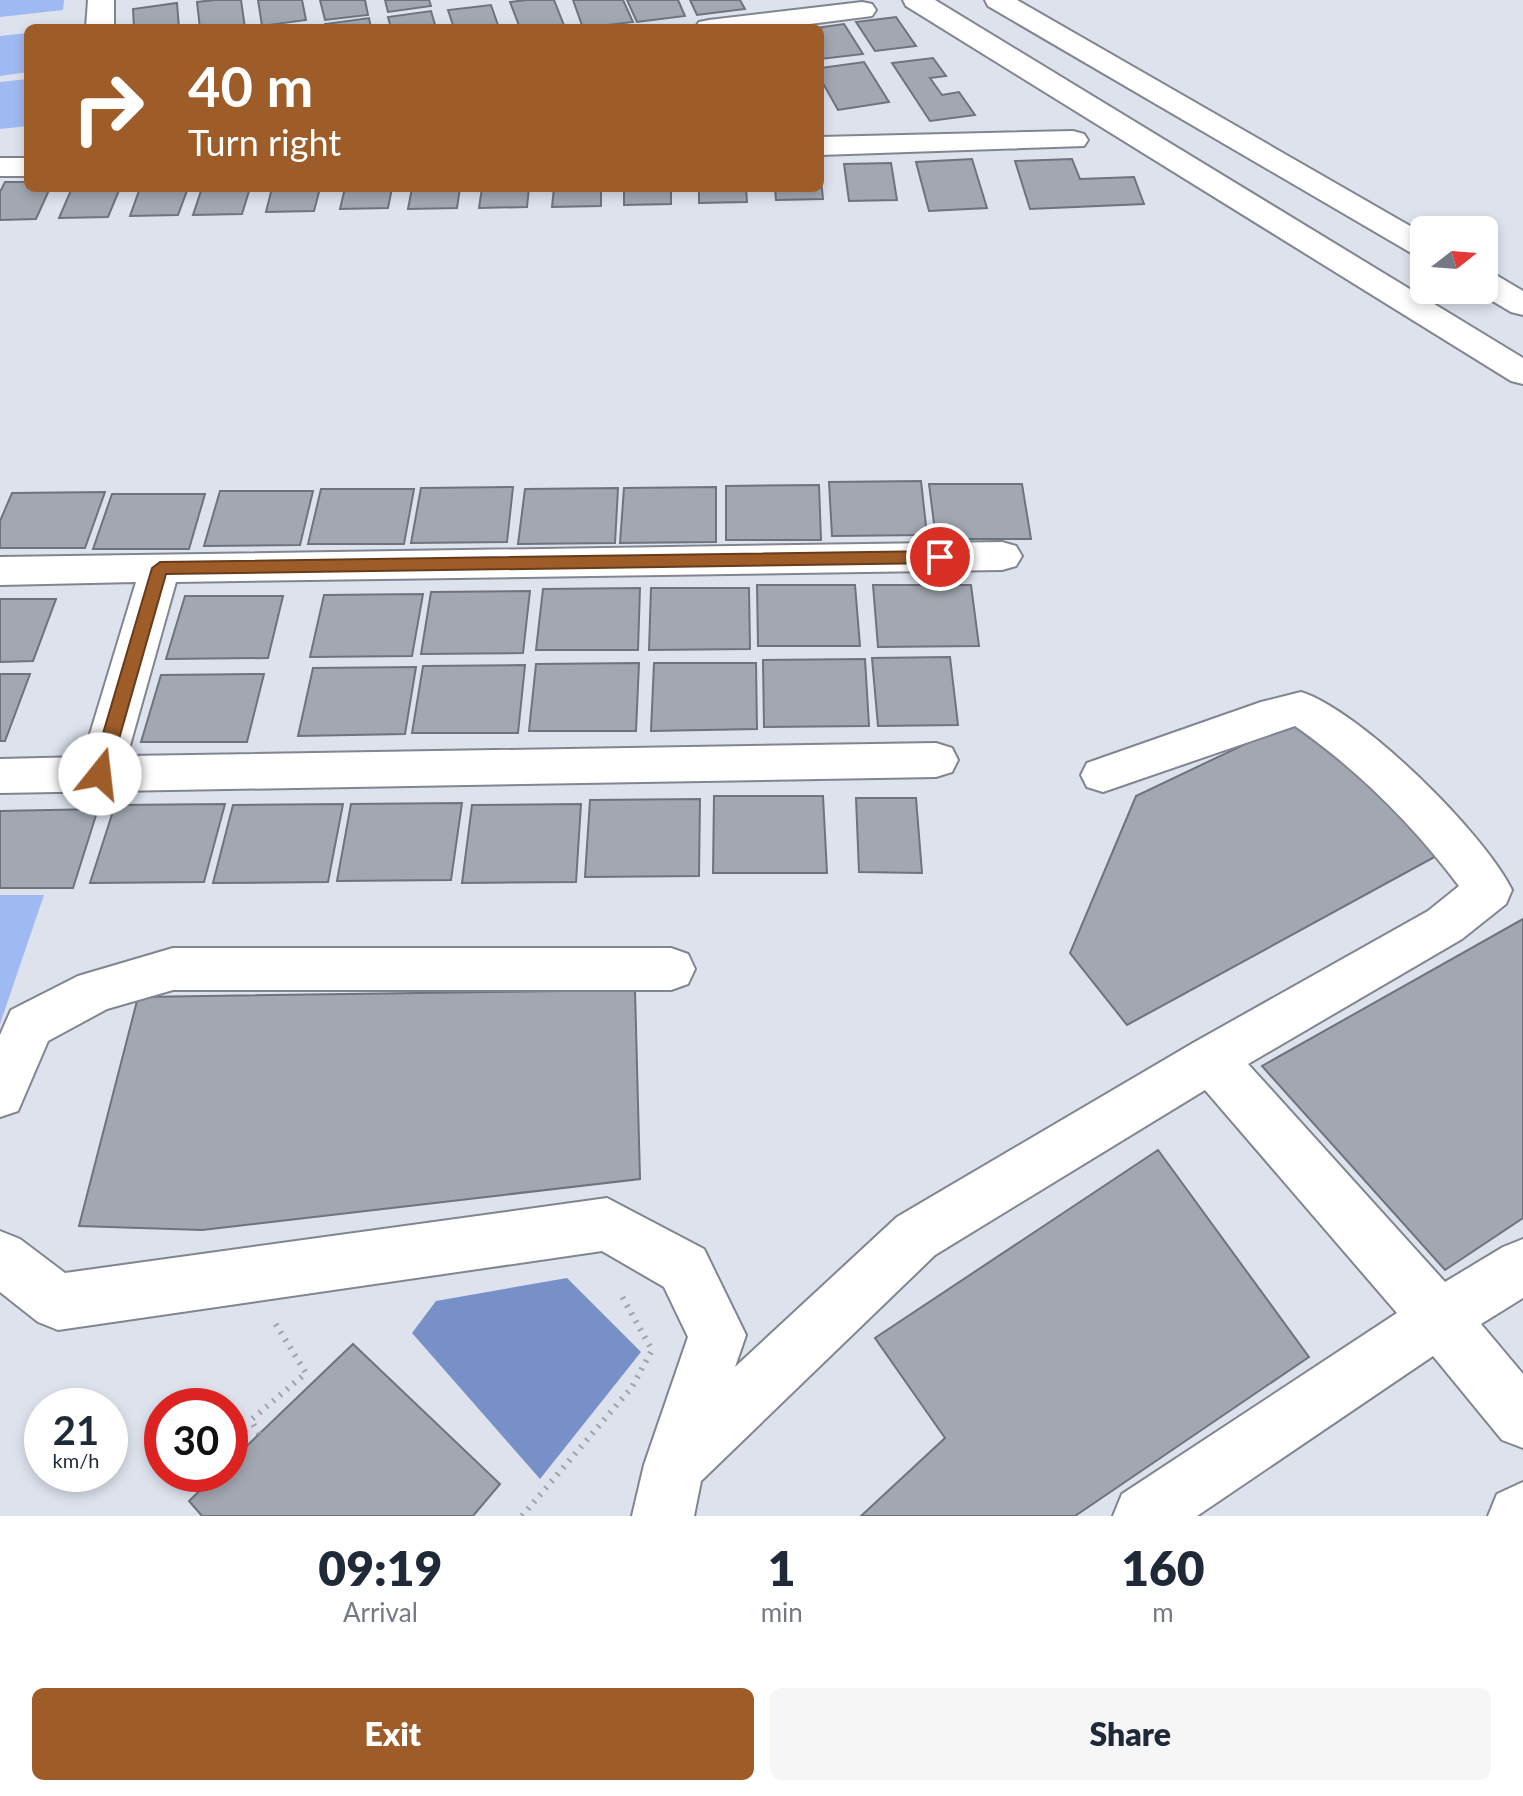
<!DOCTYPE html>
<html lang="en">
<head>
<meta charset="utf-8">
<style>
	:root { --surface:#fff; --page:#f6f6f7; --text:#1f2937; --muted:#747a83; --accent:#9e5c29 }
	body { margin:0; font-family:Lato,sans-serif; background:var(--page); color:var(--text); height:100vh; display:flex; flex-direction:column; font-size:30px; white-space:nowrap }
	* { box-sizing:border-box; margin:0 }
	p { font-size:26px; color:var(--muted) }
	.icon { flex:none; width:44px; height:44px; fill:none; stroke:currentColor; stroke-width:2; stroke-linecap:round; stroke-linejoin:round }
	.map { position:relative; height:1516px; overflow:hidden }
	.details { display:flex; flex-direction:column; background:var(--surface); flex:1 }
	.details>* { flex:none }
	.top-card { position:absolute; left:24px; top:24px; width:800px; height:168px; border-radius:12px; box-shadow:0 4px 12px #0003; background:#9e5c29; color:#fff; overflow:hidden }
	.needle { width:52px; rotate:73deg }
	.fabs { position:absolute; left:1410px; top:216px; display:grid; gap:16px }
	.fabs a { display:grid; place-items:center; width:88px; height:88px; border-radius:12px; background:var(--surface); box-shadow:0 4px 12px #0003; font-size:40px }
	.speed { position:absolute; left:24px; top:1388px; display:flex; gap:16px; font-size:40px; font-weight:700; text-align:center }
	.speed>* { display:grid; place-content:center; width:104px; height:104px; border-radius:50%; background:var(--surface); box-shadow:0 4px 12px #0003; line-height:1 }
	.speed small { font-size:20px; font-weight:400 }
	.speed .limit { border:12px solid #d22; background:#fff; color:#111 }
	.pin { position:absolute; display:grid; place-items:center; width:68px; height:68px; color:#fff; margin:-34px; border:4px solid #fff; border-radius:50%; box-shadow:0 2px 8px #0007 }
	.me { position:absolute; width:88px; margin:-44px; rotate:16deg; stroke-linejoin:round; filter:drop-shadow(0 0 6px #0008) }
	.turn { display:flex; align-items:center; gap:28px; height:168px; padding:0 32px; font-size:36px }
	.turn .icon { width:104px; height:104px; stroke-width:2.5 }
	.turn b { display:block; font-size:56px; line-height:68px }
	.eta { display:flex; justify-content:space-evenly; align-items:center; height:136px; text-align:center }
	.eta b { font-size:48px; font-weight:800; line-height:56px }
	.cta { display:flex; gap:16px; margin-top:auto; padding:16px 32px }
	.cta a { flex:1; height:92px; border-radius:12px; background:var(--accent); color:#fff; font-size:32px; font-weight:800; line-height:92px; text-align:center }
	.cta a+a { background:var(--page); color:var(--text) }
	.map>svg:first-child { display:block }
	.green { fill:#9fb9f3 }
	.water { fill:#7890c8 }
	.building { fill:#a2a7b1; stroke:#6e737d; stroke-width:2 }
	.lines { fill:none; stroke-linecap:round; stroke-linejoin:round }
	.street-casing { stroke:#80858f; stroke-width:4 }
	.path { stroke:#9ea2ab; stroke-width:6; stroke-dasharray:2 7; stroke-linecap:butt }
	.street { fill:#fff; fill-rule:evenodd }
	.route { fill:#9e5c29; stroke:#673c1b; stroke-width:2 }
</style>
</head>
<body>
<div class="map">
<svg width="1523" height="1516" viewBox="0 0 1523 1516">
	<rect width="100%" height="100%" fill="#dde2ed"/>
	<!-- green -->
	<path class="green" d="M0,0H64L63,10L0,17Z
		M28,33V72L0,76V36Z
		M28,79V126L0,129V82Z
		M0,895H44L0,1024Z"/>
	<!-- water -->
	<path class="water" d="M567,1278L641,1352L540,1479L412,1333L436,1301Z"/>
	<!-- building -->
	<path class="building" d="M214,0H241L245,28H200L197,2Z
		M258,0H302L306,20L262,26Z
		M320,0H365L368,15L325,20Z
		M385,0H429L431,6L388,12Z
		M526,0H554L565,28H520L510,2Z
		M573,0H623L633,22L583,28Z
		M627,0H678L685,16L637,22Z
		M690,0H740L745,9L697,15Z
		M177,3L179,28H134L133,9Z
		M491,5L499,28H454L448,10Z
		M431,11L436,28H391L388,17Z
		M896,17L916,46L875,51L856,22Z
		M369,18L371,28H325V24Z
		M844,24L863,54L821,59L820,28H816Z
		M933,58L946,76L930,78L942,95L959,92L975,115L930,121L892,63Z
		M864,62L889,102L838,110L820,78V68Z
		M972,159L987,208L929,211L916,162Z
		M1072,159L1080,179L1134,177L1144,204L1030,209L1015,161Z
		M891,163L897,200L849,201L844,164Z
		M820,169L823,199L776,200L775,188H820Z
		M5,182H28V188H50L36,219L0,220V192Z
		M72,188H120L108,217L59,218Z
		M140,188H188L178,215L130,216Z
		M202,188H250L242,214L193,215Z
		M272,188H320L314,211L266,212Z
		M345,188H392L388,208L340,209Z
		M412,188H460L457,208L408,209Z
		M482,188H529L527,207L479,208Z
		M554,188H601V206L552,207Z
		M624,188H671V204L624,205Z
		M699,188H746L747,202L699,203Z
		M921,481L927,535L832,536L829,482Z
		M929,484H1022L1031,539H936Z
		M819,485L821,540H726V486Z
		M513,487L507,542L411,543L421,488Z
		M716,487V542L620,543L624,488Z
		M618,488L615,543L518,544L525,489Z
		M321,489H414L404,544H308Z
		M220,491H313L300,545L204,546Z
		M105,492L85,548H0V521L12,493Z
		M112,494H205L189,549H93Z
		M757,585H855L860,646H758Z
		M873,585H971L979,646L878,647Z
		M640,588L638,650H536L543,589Z
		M651,588H749L750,649L649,650Z
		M530,591L523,653L421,654L431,592Z
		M423,594L412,656L310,657L324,595Z
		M185,596H283L268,658L166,659Z
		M0,599H56L33,661L0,662Z
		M950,657L958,725L878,726L872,658Z
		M865,659L869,726L764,727L763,660Z
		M639,663L636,731H529L536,664Z
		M654,663H756L757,729L651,731Z
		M525,665L518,733H412L423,666Z
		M416,667L405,734L298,736L313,668Z
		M0,674H30L5,741H0Z
		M264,674L247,742H141L161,675Z
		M1300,718L1440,854L1127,1025L1070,953L1136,796Z
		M714,796H823L827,873H713Z
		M856,798H916L922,873L859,872Z
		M700,799L699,876L585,877L590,800Z
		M462,803L451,880L337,881L351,804Z
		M225,804L204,882L90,883L115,805Z
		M343,804L328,882L213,883L233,805Z
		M581,804L576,882L462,883L472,805Z
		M98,809L73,888H0V811Z
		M1523,919V1218L1445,1270L1262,1066Z
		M635,990L640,1179L202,1230L79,1226L138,997Z
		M1158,1150L1309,1357L1075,1516H861L945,1438L875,1338Z
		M353,1344L500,1484L473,1516H202L189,1501L217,1474H230V1462Z"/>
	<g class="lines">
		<!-- street casing -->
		<g class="street-casing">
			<path id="street" d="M88,0H114V28H86Z
				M903,0H935L1523,358V384L1511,381L906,6Z
				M985,0H1017L1424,234V257L1413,254L988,6Z
				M862,2L872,4L876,10L872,16L779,28H695L699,22L709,20Z
				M1073,131L1084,134L1088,140L1084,146L820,155V137Z
				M0,158H28V176H0Z
				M1484,272L1496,275L1523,291V315L1511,312L1474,290H1484Z
				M1002,542L1016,546L1022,556L1016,566L1002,570L176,582L127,756L936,743L952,748L958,760L952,772L936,777L0,793V759L83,757L136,582L0,585V557Z
				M1301,692C1361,711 1484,833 1512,890L1506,904L1462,939L1248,1064L1445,1282L1503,1247L1523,1239V1298L1481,1324L1523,1374V1448L1502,1440L1433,1356L1197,1516H1113L1122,1494L1397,1313L1205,1090L935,1255L701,1481L694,1516H632L644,1465L688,1337L664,1287L602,1251L58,1330L38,1322L0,1292V1231L20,1239L65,1273L607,1198L704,1249L746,1335L735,1367L897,1217L1193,1043L1428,911L1459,886C1413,825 1358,770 1295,726L1103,792L1087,787L1081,775L1087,763L1261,702Z
				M173,948H671L688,954L695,969L688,984L671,990H173L107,1009L48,1041L18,1111L0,1117V1035L11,1010L78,976Z
				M1523,1482V1516H1488L1497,1494Z"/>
		</g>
		<!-- path -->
		<path class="path" d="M259,1434L251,1420L306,1373L275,1323
			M522,1516L632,1387L652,1350L620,1293"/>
		<!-- street -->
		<use href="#street" class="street"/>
	</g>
	<!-- route -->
	<path class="route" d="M940,551L948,557L940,563L166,574L109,774L100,781L91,774L152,568L160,562Z"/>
</svg>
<div class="fabs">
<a><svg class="needle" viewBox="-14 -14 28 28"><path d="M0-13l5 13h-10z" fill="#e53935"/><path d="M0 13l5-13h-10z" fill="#747a83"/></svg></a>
</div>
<div class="speed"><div>21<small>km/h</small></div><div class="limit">30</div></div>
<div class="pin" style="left:940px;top:557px;background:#d93025"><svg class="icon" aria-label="arrive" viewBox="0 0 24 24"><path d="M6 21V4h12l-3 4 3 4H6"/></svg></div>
<svg class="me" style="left:100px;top:774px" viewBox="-20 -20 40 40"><circle r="19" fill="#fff"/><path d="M0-13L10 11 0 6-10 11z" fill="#9e5c29"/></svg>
<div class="top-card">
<div class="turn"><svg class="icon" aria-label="right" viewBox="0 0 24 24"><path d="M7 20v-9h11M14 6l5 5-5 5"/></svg><div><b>40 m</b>Turn right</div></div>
</div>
</div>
<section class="details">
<div class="eta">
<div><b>09:19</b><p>Arrival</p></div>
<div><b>1</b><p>min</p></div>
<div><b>160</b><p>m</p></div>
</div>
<div class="cta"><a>Exit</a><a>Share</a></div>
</section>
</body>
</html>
